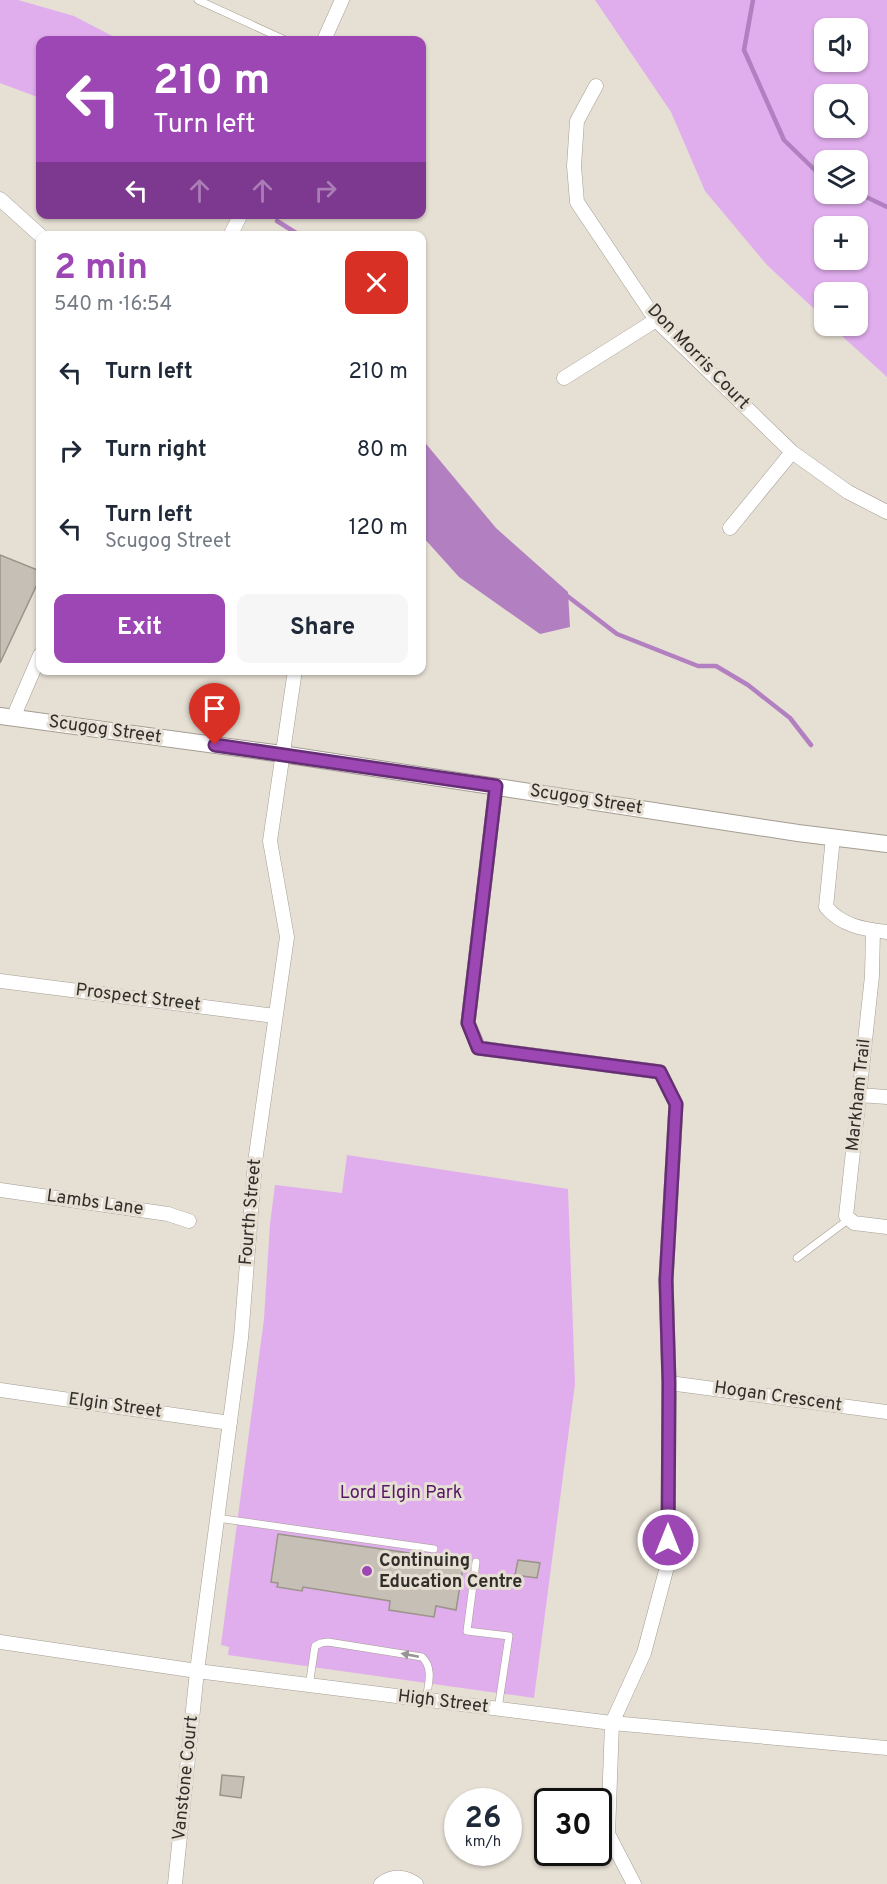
<!DOCTYPE html>
<html lang="en">
<head>
<meta charset="utf-8">
<style>
	:root { --surface:#fff; --page:#f6f6f7; --text:#1f2937; --muted:#747a83; --accent:#9d47b4 }
	body { margin:0; font-family:Overpass,sans-serif; background:var(--page); color:var(--text); height:100vh; display:flex; flex-direction:column; font-size:22px; white-space:nowrap }
	* { box-sizing:border-box; margin:0 }
	p { font-size:20px; color:var(--muted) }
	.icon { flex:none; width:33px; height:33px; fill:none; stroke:currentColor; stroke-width:2; stroke-linecap:round; stroke-linejoin:round }
	.map { position:relative; flex:1; overflow:hidden }
	.side { position:absolute; left:36px; top:231px; width:390px; height:444px; display:flex; flex-direction:column; background:var(--surface); border-radius:12px; box-shadow:0 2px 4px #0004 }
	.side>* { flex:none }
	.guide { position:absolute; left:36px; top:36px; width:390px; height:183px; border-radius:12px; box-shadow:0 2px 4px #0004; background:#9d47b4; color:#fff; overflow:hidden }
	.buttons { position:absolute; left:814px; top:18px; display:grid; gap:12px }
	.buttons a { display:grid; place-items:center; width:54px; height:54px; border-radius:12px; background:var(--surface); box-shadow:0 2px 4px #0004; font-size:30px }
	.speed { position:absolute; left:444px; top:1788px; display:flex; gap:12px; font-size:30px; font-weight:700; text-align:center }
	.speed>* { display:grid; place-content:center; width:78px; height:78px; border-radius:50%; background:var(--surface); box-shadow:0 2px 4px #0004; line-height:1 }
	.speed small { font-size:15px; font-weight:400 }
	.speed .limit { border:3px solid #111; border-radius:9px; background:#fff; color:#111 }
	.pin { position:absolute; display:grid; place-items:center; width:51px; height:51px; color:#fff; margin:-62px -26px; border-radius:50% 50% 50% 0; rotate:-45deg; box-shadow:0 0 6px #0007 }
	.pin .icon { rotate:45deg }
	.me { position:absolute; width:66px; margin:-33px; rotate:0deg; stroke-linejoin:round; filter:drop-shadow(0 0 4px #0008) }
	.turn { display:flex; align-items:center; gap:21px; height:126px; padding:0 18px; font-size:27px }
	.turn .icon { width:78px; height:78px; stroke-width:2.5 }
	.turn b { display:block; font-size:42px; line-height:51px }
	.lanes { display:flex; align-items:center; height:57px; padding:0 18px; background:#0003; justify-content:center; gap:30px; direction:ltr }
	.lanes .off { opacity:.35 }
	.round { display:grid; place-items:center; flex:none; width:63px; height:63px; border-radius:12px; background:var(--page) }
	.head { display:flex; align-items:center; justify-content:space-between; height:102px; padding:0 18px }
	h1 { font-size:36px; font-weight:700; line-height:45px; color:var(--accent) }
	.primary-button { display:flex; gap:12px; margin-top:auto; padding:12px 18px }
	.primary-button a { flex:1; height:69px; border-radius:12px; background:var(--accent); color:#fff; font-size:24px; font-weight:700; line-height:69px; text-align:center }
	.primary-button a+a { background:var(--page); color:var(--text) }
	ul { padding:0; list-style:none }
	li { display:flex; align-items:center; gap:18px; height:78px; padding:0 18px }
	li div { flex:1 }
	li b { display:block; font-size:22px }
	li em { font-style:normal }
	.map>svg:first-child { display:block }
	.green { fill:#e0aeed; fill-rule:evenodd }
	.water { fill:#b280c0 }
	.lines { fill:none; stroke-linecap:round; stroke-linejoin:round }
	.stream { stroke:#b280c0; stroke-width:4.5 }
	.building { fill:#c6bfb5; stroke:#9a9489; stroke-width:1.5 }
	.service-casing { stroke:#a49d93; stroke-width:8 }
	.minor-casing { stroke:#a49d93; stroke-width:15 }
	.tertiary-casing { stroke:#a49d93; stroke-width:18 }
	.service { stroke:#fff; stroke-width:7 }
	.minor { stroke:#fff; stroke-width:14 }
	.tertiary { stroke:#fff; stroke-width:16 }
	.oneway { fill:#989694 }
	.route-casing { stroke:#662e75; stroke-width:15 }
	.route { stroke:#9d47b4; stroke-width:10 }
	.poi-dot { fill:#9d47b4; stroke:#e6dfd4; stroke-width:2 }
	.labels { text-anchor:middle; dominant-baseline:central; stroke-width:6; stroke-linejoin:round; paint-order:stroke }
	.street-label { font-size:18px; fill:#312e2a; stroke:#e6dfd4 }
	.park-label { font-size:18px; fill:#561665; stroke:#e6dfd4 }
	.poi-label { font-size:18px; font-weight:bold; fill:#312e2a; stroke:#e6dfd4; text-anchor:start }
</style>
</head>
<body>
<div class="map">
<svg width="887" height="1884" viewBox="0 0 887 1884">
	<rect width="100%" height="100%" fill="#e6dfd4"/>
	<!-- green -->
	<path class="green" d="M0,0H18L74,16L120,40H40V98L0,83Z
		M595,0H887V377L831,326H858V292H825V319L767,265L705,191L671,112ZM858,28V62H825V28ZM858,94V128H825V94ZM825,160H858V194H825ZM858,226V260H825V226Z
		M347,1155L568,1189L575,1384L534,1698L228,1655L229,1647L221,1645L264,1319L270,1224L275,1185L342,1193Z"/>
	<!-- water -->
	<path class="water" d="M422,439L496,528L568,592L570,627L540,634L459,577L422,536Z"/>
	<g class="lines">
		<!-- stream -->
		<path class="stream" d="M753,0L744,50L784,140L820,175L825,178
			M858,193L887,207
			M277,221L301,236
			M566,595L617,634L698,666H716L748,685L790,718L811,745"/>
	</g>
	<!-- building -->
	<path class="building" d="M0,555L40,571V578L0,663Z
		M278,1534L464,1561L456,1610L436,1606L434,1617L389,1610L390,1601L303,1587L302,1591L277,1587L278,1583L271,1582Z
		M518,1560L540,1563L537,1578L515,1575Z
		M222,1775L244,1777L241,1798L220,1795Z"/>
	<g class="lines">
		<!-- service casing -->
		<g class="service-casing">
			<path id="service" d="M198,0L285,40
				M797,1258L849,1219
				M217,1518L434,1549
				M476,1562L467,1631L509,1636L498,1709
				M309,1686L315,1646L321,1643L328,1642L422,1657C434,1668 428,1685 426,1700"/>
		</g>
		<!-- minor casing -->
		<g class="minor-casing">
			<path id="minor" d="M324,40L342,0
				M596,86L577,121L574,166L577,202L656,320L792,452L848,492L887,512
				M0,199L41,236
				M230,236L241,214
				M564,378L656,320
				M730,528L792,452
				M13,718L40,655
				M496,786L468,1023L479,1048L660,1072L676,1104L666,1280L669,1383L668,1563L644,1653L612,1723L608,1834L634,1884
				M833,837L826,907C842,926 863,929 887,932
				M873,930L872,976L846,1216L854,1223L887,1227
				M0,981L275,1016
				M859,1095L887,1097
				M0,1190L168,1214L189,1221
				M669,1383L887,1412
				M0,1390L230,1423
				M0,1642L197,1671L612,1723L887,1748
				M175,1884L197,1671L241,1338L255,1162L287,937L270,841L295,670
				M381,1884C393,1875 405,1876 416,1884"/>
		</g>
		<!-- tertiary casing -->
		<g class="tertiary-casing">
			<path id="tertiary" d="M0,716L282,754L798,833L887,844"/>
		</g>
		<!-- service -->
		<use href="#service" class="service"/>
		<!-- minor -->
		<use href="#minor" class="minor"/>
		<!-- tertiary -->
		<use href="#tertiary" class="tertiary"/>
	</g>
	<!-- one-way arrows -->
	<defs><path id="oneway-solid" d="M-6-.8H1V-3.2L6.5 0L1 3.2V.8H-6Z" transform="scale(1.5)"/></defs>
	<use class="oneway" href="#oneway-solid" transform="translate(410 1655) rotate(-169)"/>
	<g class="lines">
		<!-- route casing -->
		<g class="route-casing">
			<path id="route" d="M215,745L496,786L468,1023L478,1048L660,1072L676,1104L666,1280L669,1383L668,1540"/>
		</g>
		<!-- route -->
		<use href="#route" class="route"/>
	</g>
	<!-- markers -->
	<circle class="poi-dot" cx="367" cy="1571" r="6"/>
	<g class="labels">
		<!-- street labels -->
		<g class="street-label">
			<text transform="translate(698 357) rotate(46)">Don Morris Court</text>
			<text transform="translate(105 730) rotate(8)">Scugog Street</text>
			<text transform="translate(586 800) rotate(9)">Scugog Street</text>
			<text transform="translate(138 998) rotate(7)">Prospect Street</text>
			<text transform="translate(859 1095) rotate(-84)">Markham Trail</text>
			<text transform="translate(95 1203) rotate(8)">Lambs Lane</text>
			<text transform="translate(251 1212) rotate(-85)">Fourth Street</text>
			<text transform="translate(778 1397) rotate(8)">Hogan Crescent</text>
			<text transform="translate(115 1406) rotate(8)">Elgin Street</text>
			<text transform="translate(443 1702) rotate(7)">High Street</text>
			<text transform="translate(186 1778) rotate(-84)">Vanstone Court</text>
		</g>
		<!-- park labels -->
		<g class="park-label">
			<text x="401" y="1493">Lord Elgin Park</text>
		</g>
		<!-- poi labels -->
		<g class="poi-label">
			<text x="379" y="1561">Continuing<tspan x="379" dy="21">Education Centre</tspan></text>
		</g>
	</g>
</svg>
<div class="buttons">
<a><svg class="icon" aria-label="sound" viewBox="0 0 24 24"><path d="M4 9h4l5-4v14l-5-4H4zM17 9q2 3 0 6"/></svg></a>
<a><svg class="icon" aria-label="search" viewBox="0 0 24 24"><circle cx="10" cy="10" r="6"/><path d="M15 15l6 6"/></svg></a>
<a><svg class="icon" aria-label="layers" viewBox="0 0 24 24"><path d="M12 4l9 5-9 5-9-5zM3 14l9 5 9-5"/></svg></a>
<a>+</a>
<a>−</a>
</div>
<div class="speed"><div>26<small>km/h</small></div><div class="limit">30</div></div>
<div class="pin" style="left:215px;top:745px;background:#d93025"><svg class="icon" aria-label="arrive" viewBox="0 0 24 24"><path d="M6 21V4h12l-3 4 3 4H6"/></svg></div>
<svg class="me" style="left:668px;top:1540px" viewBox="-20 -20 40 40"><circle r="17" fill="#9d47b4" stroke="#fff" stroke-width="3"/><path d="M0-11L8 9 0 5-8 9z" fill="#fff"/></svg>
<div class="guide">
<div class="turn"><svg class="icon" aria-label="left" viewBox="0 0 24 24"><path d="M17 20v-9H6M10 6l-5 5 5 5"/></svg><div><b>210 m</b>Turn left</div></div>
<div class="lanes"><svg class="icon" aria-label="left" viewBox="0 0 24 24"><path d="M17 20v-9H6M10 6l-5 5 5 5"/></svg><svg class="icon off" aria-label="ahead" viewBox="0 0 24 24"><path d="M12 20V5M6 11l6-6 6 6"/></svg><svg class="icon off" aria-label="ahead" viewBox="0 0 24 24"><path d="M12 20V5M6 11l6-6 6 6"/></svg><svg class="icon off" aria-label="right" viewBox="0 0 24 24"><path d="M7 20v-9h11M14 6l5 5-5 5"/></svg></div>
</div>
<section class="side">
<div class="head"><div><h1>2 min</h1><p>540 m · 16:54</p></div><a class="round" style="background:#d93025;color:#fff"><svg class="icon" aria-label="close" viewBox="0 0 24 24"><path d="M6 6l12 12M18 6L6 18"/></svg></a></div>
<ul>
<li><svg class="icon" aria-label="left" viewBox="0 0 24 24"><path d="M17 20v-9H6M10 6l-5 5 5 5"/></svg><div><b>Turn left</b></div><em>210 m</em></li>
<li><svg class="icon" aria-label="right" viewBox="0 0 24 24"><path d="M7 20v-9h11M14 6l5 5-5 5"/></svg><div><b>Turn right</b></div><em>80 m</em></li>
<li><svg class="icon" aria-label="left" viewBox="0 0 24 24"><path d="M17 20v-9H6M10 6l-5 5 5 5"/></svg><div><b>Turn left</b><p>Scugog Street</p></div><em>120 m</em></li>
</ul>
<div class="primary-button"><a>Exit</a><a>Share</a></div>
</section>
</div>
</body>
</html>
